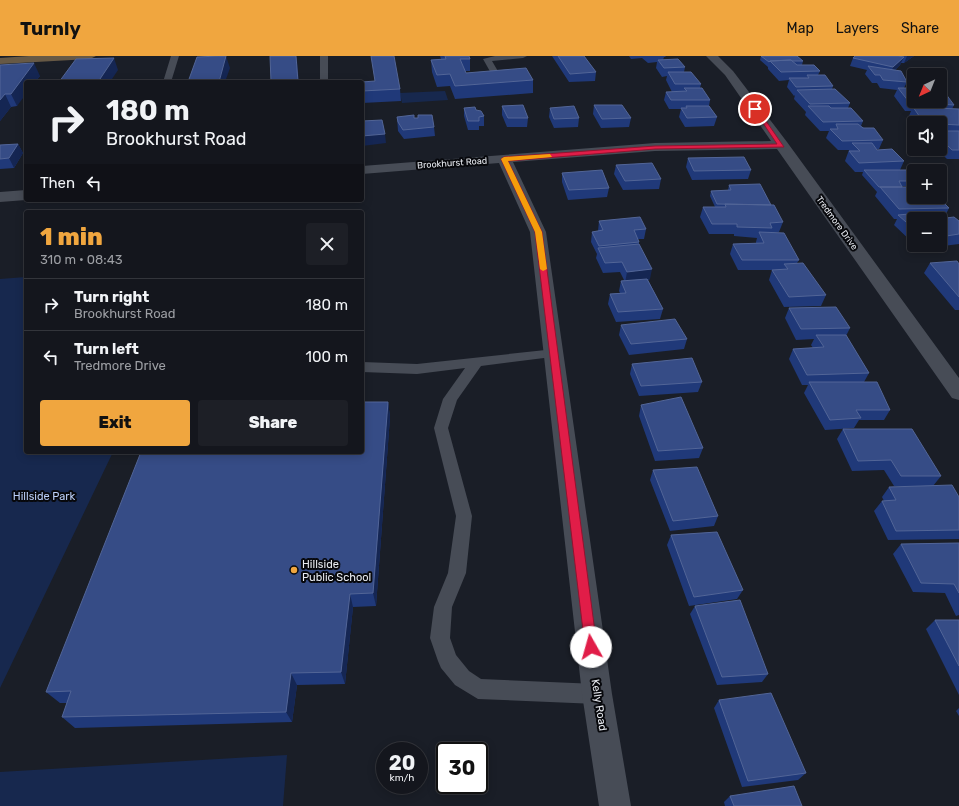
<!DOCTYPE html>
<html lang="en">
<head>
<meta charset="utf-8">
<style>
	:root { --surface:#14161d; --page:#1d1f26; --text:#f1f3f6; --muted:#9d9fa4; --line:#33353b; --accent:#f0a63f }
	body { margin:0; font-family:Rubik,sans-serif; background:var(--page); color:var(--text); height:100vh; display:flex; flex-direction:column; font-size:15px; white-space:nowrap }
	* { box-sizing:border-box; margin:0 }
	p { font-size:13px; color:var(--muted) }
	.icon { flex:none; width:22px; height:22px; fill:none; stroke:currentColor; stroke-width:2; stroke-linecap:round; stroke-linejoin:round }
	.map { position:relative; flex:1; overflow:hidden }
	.drawer { position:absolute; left:24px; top:154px; width:340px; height:244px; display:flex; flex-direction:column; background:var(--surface); border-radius:4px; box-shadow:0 2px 10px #0003,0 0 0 1px var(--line) }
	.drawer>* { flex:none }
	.top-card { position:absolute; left:24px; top:24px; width:340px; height:122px; border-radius:4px; box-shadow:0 2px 10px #0003,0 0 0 1px var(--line); background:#14161d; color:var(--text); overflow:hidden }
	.needle { width:26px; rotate:223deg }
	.fabs { position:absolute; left:907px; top:12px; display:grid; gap:8px }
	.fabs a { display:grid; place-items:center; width:40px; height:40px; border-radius:4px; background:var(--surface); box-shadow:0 2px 10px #0003,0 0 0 1px var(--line); font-size:20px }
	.speed { position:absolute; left:376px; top:686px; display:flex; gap:8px; font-size:20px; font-weight:700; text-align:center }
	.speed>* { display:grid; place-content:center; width:52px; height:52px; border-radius:50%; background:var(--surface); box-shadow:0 2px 10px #0003,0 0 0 1px var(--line); line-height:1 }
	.speed small { font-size:10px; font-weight:400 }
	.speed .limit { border:2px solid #111; border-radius:6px; background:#fff; color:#111 }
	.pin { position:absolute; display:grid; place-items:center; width:34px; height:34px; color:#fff; margin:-17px; border:2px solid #fff; border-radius:50%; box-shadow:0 1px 4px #0007 }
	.me { position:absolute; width:44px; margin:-22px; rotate:353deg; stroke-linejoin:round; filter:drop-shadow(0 0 3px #0008) }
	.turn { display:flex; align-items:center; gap:14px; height:84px; padding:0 16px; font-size:18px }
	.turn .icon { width:52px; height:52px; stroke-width:2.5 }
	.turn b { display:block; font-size:28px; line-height:34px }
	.then { display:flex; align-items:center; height:38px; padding:0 16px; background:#0003; gap:8px; font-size:15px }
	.round { display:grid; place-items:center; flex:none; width:42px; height:42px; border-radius:4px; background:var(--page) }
	.overview { display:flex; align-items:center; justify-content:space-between; height:68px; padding:0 16px }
	h1 { font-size:24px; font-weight:800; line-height:30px; color:var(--accent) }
	.action { display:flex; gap:8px; margin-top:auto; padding:8px 16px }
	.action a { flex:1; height:46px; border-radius:4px; background:var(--accent); color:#111; font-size:16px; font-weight:800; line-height:46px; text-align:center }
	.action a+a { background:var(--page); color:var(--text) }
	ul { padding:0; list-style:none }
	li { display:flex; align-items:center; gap:12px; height:52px; padding:0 16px; border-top:1px solid var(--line) }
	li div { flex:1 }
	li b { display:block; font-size:15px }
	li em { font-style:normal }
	header { display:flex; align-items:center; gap:24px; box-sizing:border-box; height:56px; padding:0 20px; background:var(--accent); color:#111 }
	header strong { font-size:19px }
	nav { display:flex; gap:22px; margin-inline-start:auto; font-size:14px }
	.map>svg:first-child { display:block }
	.green { fill:#17284e }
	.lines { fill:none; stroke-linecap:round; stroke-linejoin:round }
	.lane { fill:#474c56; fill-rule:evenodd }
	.street { fill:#474c56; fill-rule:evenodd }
	.secondary { fill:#675945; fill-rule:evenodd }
	.wall { fill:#203979 }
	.shaded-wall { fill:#152653 }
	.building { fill:#364c86; stroke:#526597 }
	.route { fill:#e11d48; stroke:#92132f }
	.slow { fill:#f59e0b }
	.poi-dot { fill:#f0a63f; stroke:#07080c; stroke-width:1.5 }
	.labels { text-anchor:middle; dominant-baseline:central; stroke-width:4; stroke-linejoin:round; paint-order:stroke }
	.far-street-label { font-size:9px; fill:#e8ebf1; stroke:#07080c }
	.park-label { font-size:11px; fill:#bbcff8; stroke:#07080c }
	.poi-label { font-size:11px; fill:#e8ebf1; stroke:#07080c; text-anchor:start }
	.street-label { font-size:11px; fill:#e8ebf1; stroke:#07080c }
</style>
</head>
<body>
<header>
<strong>Turnly</strong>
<nav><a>Map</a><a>Layers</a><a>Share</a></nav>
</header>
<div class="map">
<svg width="959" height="750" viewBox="0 0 959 750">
	<rect width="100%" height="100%" fill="#1a1e27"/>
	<!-- green -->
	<path class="green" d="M445,35L448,44L402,47L400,37Z
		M26,221V396H113L0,632V223Z
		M287,699L283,750H0V716Z"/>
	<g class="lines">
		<!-- lane -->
		<path class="lane" d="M171,0H179L171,26H163Z
			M320,0H328V26H320Z
			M495,0H527L523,2L492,5L499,17L495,19H492L483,3Z
			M555,293L560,294L562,297L560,300L481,310L457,344L448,372L472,460L466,517L452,551L450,582L456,599L469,615L481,623L597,628L604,631L607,638L604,645L597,648L478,643L455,629L441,612L438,605L430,582L434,551L448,517L456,460L434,372L443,343L465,312L417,318L362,316V306L417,308Z"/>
		<!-- street -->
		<path class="street" d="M706,0H718L733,15L787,86L959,322V344L952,342L777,93L655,95L513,106L546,176L612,638L631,750H599L582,638L530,176L499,107L362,118V110L655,87L771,85L725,19Z
			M26,134V144L0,146V136Z"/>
		<!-- secondary -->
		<path class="secondary" d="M29,0H96L90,3L0,8V2Z"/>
	</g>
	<!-- wall -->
	<path class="wall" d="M440,0H469L470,3V15H465L466,17L533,24V37L455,43L450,30L437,31L432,16L431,4L441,3Z
		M552,0H584L596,16L595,25L569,26Z
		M629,0H666L665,1H664L663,4L685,11L684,16L701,28L700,32L710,44L709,50L717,61L714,70L685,71L679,61L681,53H669L664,44L666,36H672L666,24L667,20L662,21L656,12L657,6L648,7L642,2L631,3Z
		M761,0H797L803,5L802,9L820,15L818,19L833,30L832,33L850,47L848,52L863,65L861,70L883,84L879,93H876L877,94L904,105L900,114L914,120V130H902L914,141L949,152L944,162L914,163V188L894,169L897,163H894L875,140L877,136L862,119L863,116H855L845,105L849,94H838L826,82L829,75H820L805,59L806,56L794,43L795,39L794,40L787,31L789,24L779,25L768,13V11L760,4Z
		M855,0H914L904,7H901L900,9L895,14L907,26L904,32L954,49L952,53H959V103H947L937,93H940V67H914V68L909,60L911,55H905L894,40L897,34L880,32L877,27H872L865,18L867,14L850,10L853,2Z
		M0,9L40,20L35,26H26L17,50L11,51L0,65Z
		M362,26L400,33L401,45L362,47Z
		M594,49L631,62L629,71L601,72L593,58Z
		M502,50L528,62L527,71H507L502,59Z
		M464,52L476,54L484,60V70H479V74H468L464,60Z
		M550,52L579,62L578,71L554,72L549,61Z
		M418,59L434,71L435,80L404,83L398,75L397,61L414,62H418Z
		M18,88L23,97L14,112L0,113V89Z
		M688,102L751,114L748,123L692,124L686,111Z
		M616,109L661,123L659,133L623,134L614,118Z
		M562,117L609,132L607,141L568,144L562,126Z
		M729,129L771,149L783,166L779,176L771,177L799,204L797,207L826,239L821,250L784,251L769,224L772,214H738L730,198L733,188L756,187V186L757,182L734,180V178H709L700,161L703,151H715L710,140L711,135L728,134Z
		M940,163L959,165V188L919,193L915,189H940Z
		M599,165L646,173L644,183H638L639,186V188L650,223L648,224L663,253L660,263L616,266L608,248L610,238L620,237L619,235L621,225L624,224L620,216L603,217L596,202L597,198L591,186L592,176L598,175Z
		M930,207L959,208V254H955L924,217Z
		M789,252L850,272L846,280L869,317L864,326L890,354L884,364H859L854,372L825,374L804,337L808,329H802L789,303L793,293L813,292L811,289L814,283L796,284L785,262Z
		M621,269L687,283L684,293L629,299L619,279Z
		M632,308L702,326L698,336L639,340L630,318Z
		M388,346L390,361L376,550L353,551L345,628L297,629L292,666L75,672L62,661L67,647H60L46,636Z
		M641,349L703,392L699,402L655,405L639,360Z
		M843,373L941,420L933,430L959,441V483L888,484L874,455L882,445H884L882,441L889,431L923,430H894L884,414L852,415L837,383Z
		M653,414L718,460L714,470L670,475L650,424Z
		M671,479L743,534L737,543L689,550L667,489Z
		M959,487V559L956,560L945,537L913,536L893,498L901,488Z
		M695,550L768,618L762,626L717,629L690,558Z
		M935,564H959V639L926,573Z
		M719,644L806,717L798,724L742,731L714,652Z
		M959,652V660L956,655Z
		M730,740L802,750H725L724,746Z"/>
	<!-- shaded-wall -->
	<path class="shaded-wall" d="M226,0L230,12L225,26H219Z
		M296,0L297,4L299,26H298Z
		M907,0H914L904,7Z
		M904,1L900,9L890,19L893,11Z
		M114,2L118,14L110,26H98Z
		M34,7L40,20L35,26H26V38L17,50L11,38Z
		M5,38L11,51L0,65V44Z
		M385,78L386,87L362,90V80Z
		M18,88L23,97L14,112L9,102Z
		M652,213L650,223L625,227L627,216Z
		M388,346L390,361L376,550L373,537Z
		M350,538L353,551L345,628L341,616Z
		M291,617L297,629L292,666L286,656Z"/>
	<!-- building -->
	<path class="building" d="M219,0H226L219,26H188L197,1Z
		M270,0H296L298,26H271Z
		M371,0H394L400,33L362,35V26L375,25Z
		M445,0H469L470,3H460L466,17L526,12L533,24L455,30L450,18L437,19L431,4L446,3Z
		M558,0H584L596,16L570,18Z
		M761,0H797L803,5H792L791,4L770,5L769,6Z
		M855,0H898L904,1L893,11L853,2Z
		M114,2L98,26H59L76,3Z
		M678,3L685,11L664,12L658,4Z
		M791,4L797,9H814L820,15L781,16L770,5Z
		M34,7L11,38H5L0,44V9Z
		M868,10L901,15L907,26L883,24L880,19H875Z
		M668,16H691L701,28H675Z
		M807,19H825L833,30L796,31L789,22H809Z
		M684,32H702L710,44H671L666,36L687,35Z
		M898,32H914V45H940V34H943L954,49L909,46Z
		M835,33L850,47L810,48L797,34Z
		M523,49L528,62H508L502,50Z
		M594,49H622L631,62L602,63Z
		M574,50L579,62L554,63L550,52Z
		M686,50H709L717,61L687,62L681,52H687Z
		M808,50H829L831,52H851L863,65L823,66Z
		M475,51L476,54L481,55L484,60L479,61V65H468L464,52Z
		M913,51L959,53V69L940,68V67H924Z
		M414,59V62H418V59H432L434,71L403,74L398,66L397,61Z
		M382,64L385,78L362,80V65Z
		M836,68H858L863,72H874L883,84L842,85L830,73H838Z
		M940,75H959V94H952L940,82Z
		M852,87H872L877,94L892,93L904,105L859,107L849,95H860Z
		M18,88L9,102L0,103V89Z
		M744,101L751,114L694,115L688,102Z
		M652,107L661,123L625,125L616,109Z
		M602,114L609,132L569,134L562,117Z
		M864,114H908L914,120V125H899L902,131H879Z
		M760,128L771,149L717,148L711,135L731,134L729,129Z
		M880,131H908L914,136V141H938L949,152L899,153Z
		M725,148L774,149L783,166L770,167L772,172L737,171V168H712L703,151H726Z
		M920,157L927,163H914V173L898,159Z
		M640,161L646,173L634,174L639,186L599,190L592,176L603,174L599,165Z
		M954,161L959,165V178L940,181V163H938Z
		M759,176L784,177L799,204H742L733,188L764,187Z
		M639,188L652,213L627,216L622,206L605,207L598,192Z
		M957,205L959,208V241L930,207Z
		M803,207L826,239L789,241L772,214L788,213L784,208Z
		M647,223L663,253L618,256L610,238L626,237L621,225Z
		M836,251L850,272L801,273L789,252Z
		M675,263L687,283L631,288L621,269Z
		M816,279H846L869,317L807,319L793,293L824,291Z
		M692,302L702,326L641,330L632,308Z
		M809,326H877L890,354H856L861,362L830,364Z
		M681,341L703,392L658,395L641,349Z
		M362,346H388L373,537L350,538L341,616L291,617L286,656L62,661L71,635L46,636L141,396H362Z
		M843,373H912L941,420H901L891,404L858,405Z
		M697,411L718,460L673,465L653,414Z
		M952,429L959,441V474L896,475L882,445L896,444L889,431Z
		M717,476L743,534L694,541L671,479Z
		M959,487V537L954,528L921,527L901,488Z
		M740,544L768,618L722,621L695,550Z
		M935,564H959V610Z
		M771,637L806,717L748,725L719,644Z
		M794,730L802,750H734L730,740Z"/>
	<!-- route -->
	<path class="route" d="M753,52H757L784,91L655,93L508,105L542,176L597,591L595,595L591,597L587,595L585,591L535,176L501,103L504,101L655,90L777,88Z"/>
	<!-- slow -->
	<path class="slow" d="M550,98L552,101L508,105L542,176L547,213L543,215L540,213L535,176L501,103L504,101Z"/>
	<!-- markers -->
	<circle class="poi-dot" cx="294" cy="514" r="4"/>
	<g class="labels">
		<!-- far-street labels -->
		<g class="far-street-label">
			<text transform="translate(452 107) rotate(-4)">Brookhurst Road</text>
			<text transform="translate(837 167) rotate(54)">Tredmore Drive</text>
		</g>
		<!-- park labels -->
		<g class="park-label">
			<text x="44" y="440">Hillside Park</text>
		</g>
		<!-- poi labels -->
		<g class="poi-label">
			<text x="302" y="508">Hillside<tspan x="302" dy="13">Public School</tspan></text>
		</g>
		<!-- street labels -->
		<g class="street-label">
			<text transform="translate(599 649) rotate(81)">Kelly Road</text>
		</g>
	</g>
</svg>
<div class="fabs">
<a><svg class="needle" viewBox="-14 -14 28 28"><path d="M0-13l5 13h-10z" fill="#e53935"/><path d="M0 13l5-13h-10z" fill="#9d9fa4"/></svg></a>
<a><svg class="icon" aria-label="sound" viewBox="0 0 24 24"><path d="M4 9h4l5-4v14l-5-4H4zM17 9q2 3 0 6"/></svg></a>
<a>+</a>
<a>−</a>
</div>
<div class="speed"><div>20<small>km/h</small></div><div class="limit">30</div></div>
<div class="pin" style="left:755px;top:53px;background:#d93025"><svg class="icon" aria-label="arrive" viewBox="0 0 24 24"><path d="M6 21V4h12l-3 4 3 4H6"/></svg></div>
<svg class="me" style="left:591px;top:591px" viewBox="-20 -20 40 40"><circle r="19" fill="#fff"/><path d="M0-13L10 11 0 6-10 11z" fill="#e11d48"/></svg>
<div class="top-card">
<div class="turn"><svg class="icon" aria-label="right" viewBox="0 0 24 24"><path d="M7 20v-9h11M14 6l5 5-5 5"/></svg><div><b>180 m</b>Brookhurst Road</div></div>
<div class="then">Then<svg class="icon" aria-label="left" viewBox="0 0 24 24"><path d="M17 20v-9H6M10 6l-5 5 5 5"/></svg></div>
</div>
<section class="drawer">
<div class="overview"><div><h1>1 min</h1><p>310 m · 08:43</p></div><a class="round"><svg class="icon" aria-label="close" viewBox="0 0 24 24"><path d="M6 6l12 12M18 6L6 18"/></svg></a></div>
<ul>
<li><svg class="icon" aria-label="right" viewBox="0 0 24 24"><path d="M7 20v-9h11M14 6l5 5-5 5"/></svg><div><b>Turn right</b><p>Brookhurst Road</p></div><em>180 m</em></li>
<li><svg class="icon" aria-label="left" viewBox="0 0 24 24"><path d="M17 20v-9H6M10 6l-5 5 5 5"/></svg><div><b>Turn left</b><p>Tredmore Drive</p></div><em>100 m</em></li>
</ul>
<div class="action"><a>Exit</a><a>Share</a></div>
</section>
</div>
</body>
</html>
